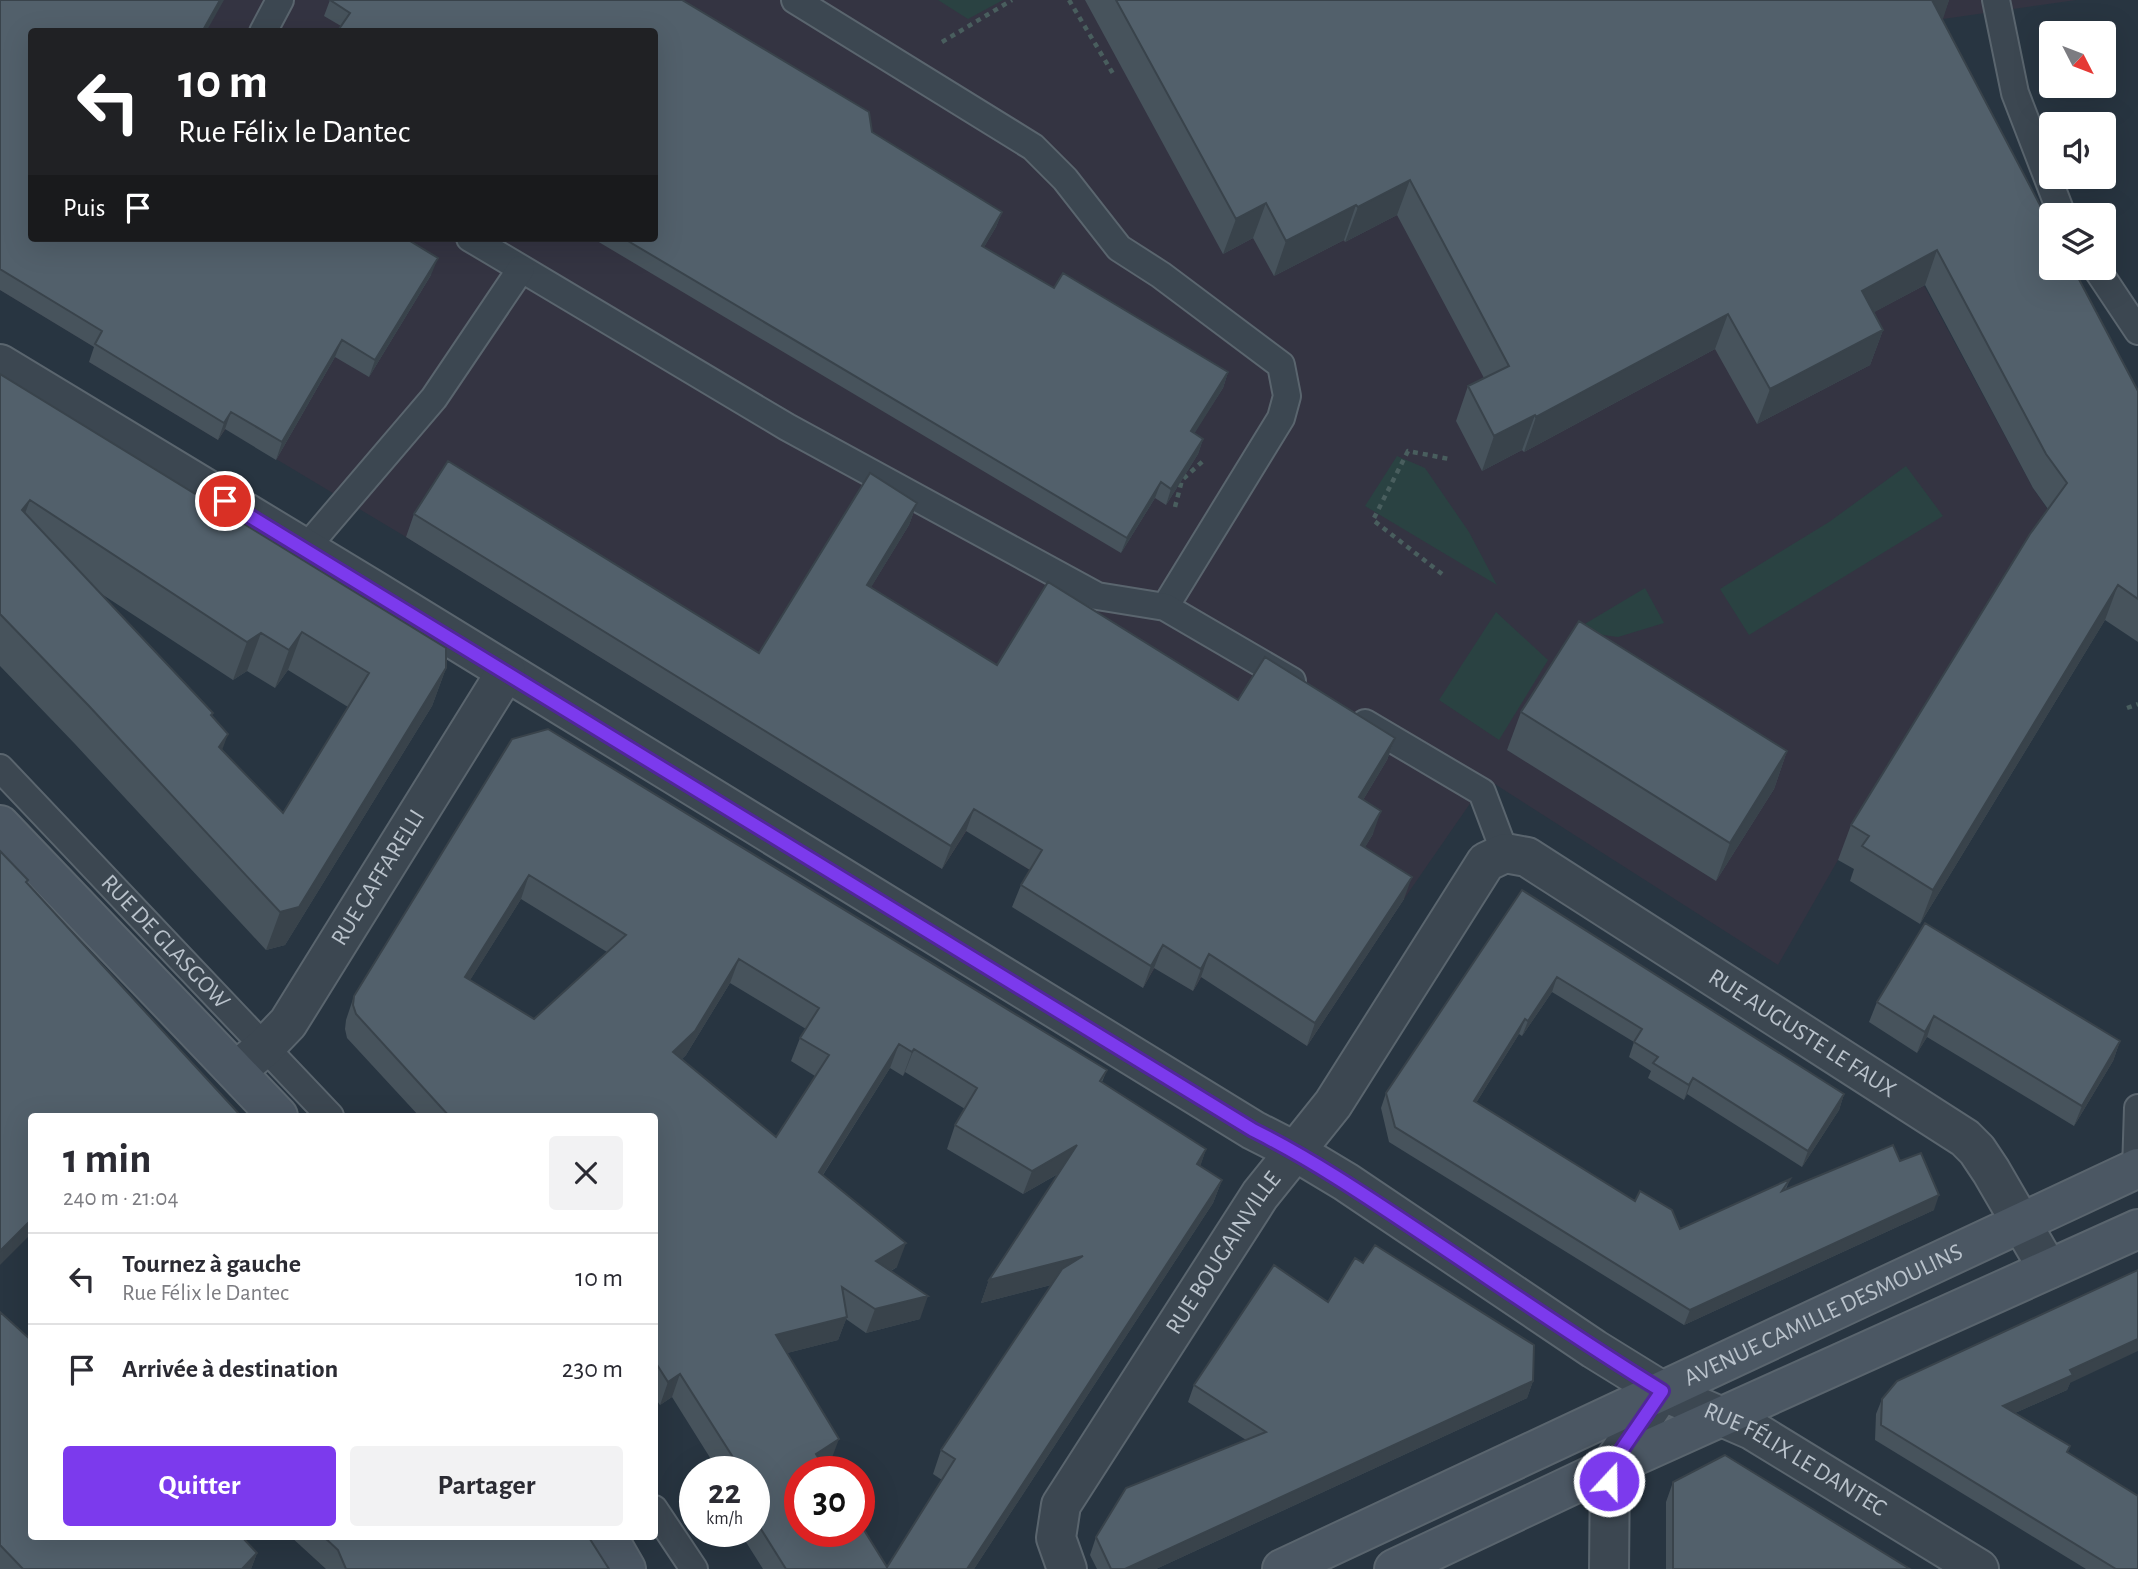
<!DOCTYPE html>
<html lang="fr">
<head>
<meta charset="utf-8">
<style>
	:root { --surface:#fff; --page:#f2f2f3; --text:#2b2b33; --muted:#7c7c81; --line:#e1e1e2; --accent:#7c3aed }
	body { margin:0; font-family:"Alegreya Sans",sans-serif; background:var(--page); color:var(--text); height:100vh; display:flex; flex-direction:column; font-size:26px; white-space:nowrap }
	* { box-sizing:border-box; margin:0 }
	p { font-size:23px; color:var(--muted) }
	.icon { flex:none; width:38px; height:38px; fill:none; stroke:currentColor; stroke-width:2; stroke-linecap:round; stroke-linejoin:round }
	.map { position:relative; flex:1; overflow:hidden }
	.sheet { position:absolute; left:28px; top:1113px; width:630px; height:427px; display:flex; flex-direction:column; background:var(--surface); border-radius:7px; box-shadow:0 7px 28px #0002 }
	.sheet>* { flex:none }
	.top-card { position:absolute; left:28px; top:28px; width:630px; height:214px; border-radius:7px; box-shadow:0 7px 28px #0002; background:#202124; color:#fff; overflow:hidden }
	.needle { width:46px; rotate:132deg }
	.buttons { position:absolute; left:2039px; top:21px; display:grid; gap:14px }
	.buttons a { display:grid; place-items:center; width:77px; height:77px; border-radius:7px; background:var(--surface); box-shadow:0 7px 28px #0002; font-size:35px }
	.speed { position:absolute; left:679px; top:1456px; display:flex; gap:14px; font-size:35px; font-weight:700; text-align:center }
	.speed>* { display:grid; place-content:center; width:91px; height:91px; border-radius:50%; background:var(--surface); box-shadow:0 7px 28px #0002; line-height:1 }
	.speed small { font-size:18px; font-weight:400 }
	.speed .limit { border:10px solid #d22; background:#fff; color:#111 }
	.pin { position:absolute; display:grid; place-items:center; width:60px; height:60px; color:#fff; margin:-30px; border:4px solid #fff; border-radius:50%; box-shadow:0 2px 7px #0007 }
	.me { position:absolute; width:77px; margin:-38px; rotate:21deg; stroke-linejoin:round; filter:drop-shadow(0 0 5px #0008) }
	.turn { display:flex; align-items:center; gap:24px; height:147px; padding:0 35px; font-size:32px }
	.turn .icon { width:91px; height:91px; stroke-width:2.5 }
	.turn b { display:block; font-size:49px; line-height:60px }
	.then { display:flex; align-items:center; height:66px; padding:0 35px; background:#0003; gap:14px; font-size:26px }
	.round { display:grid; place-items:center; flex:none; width:74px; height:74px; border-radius:7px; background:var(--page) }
	.head { display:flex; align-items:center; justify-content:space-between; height:119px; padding:0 35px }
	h1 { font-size:42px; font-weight:700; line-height:52px }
	.button { display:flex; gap:14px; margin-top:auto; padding:14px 35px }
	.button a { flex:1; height:80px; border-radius:7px; background:var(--accent); color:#fff; font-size:28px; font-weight:700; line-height:80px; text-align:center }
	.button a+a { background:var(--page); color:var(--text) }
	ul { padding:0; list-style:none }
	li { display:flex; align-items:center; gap:21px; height:91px; padding:0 35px; border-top:2px solid var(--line) }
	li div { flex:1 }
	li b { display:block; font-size:26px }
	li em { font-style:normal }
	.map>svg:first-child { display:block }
	.medical { fill:#343442; fill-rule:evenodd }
	.green { fill:#2a4242 }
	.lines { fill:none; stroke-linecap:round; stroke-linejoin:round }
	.lane-casing { stroke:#5a656e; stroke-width:30 }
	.street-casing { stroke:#5a656e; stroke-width:42 }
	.secondary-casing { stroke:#5a656e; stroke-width:42 }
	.path { stroke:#495e5e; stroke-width:4.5; stroke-dasharray:5 5; stroke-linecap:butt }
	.lane { stroke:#3c4751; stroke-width:26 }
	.street { stroke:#3c4751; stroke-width:38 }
	.secondary { stroke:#4b5763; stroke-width:38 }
	.wall { fill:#47535c; fill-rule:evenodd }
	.shaded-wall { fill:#39434b }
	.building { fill:#52606b; stroke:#39434b; stroke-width:2; fill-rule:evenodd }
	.route-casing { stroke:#51269a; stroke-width:18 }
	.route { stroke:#7c3aed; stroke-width:12 }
	.labels { text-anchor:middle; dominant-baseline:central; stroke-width:5; stroke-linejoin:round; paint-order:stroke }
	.street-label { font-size:24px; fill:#b9c2cb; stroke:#212c36 }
</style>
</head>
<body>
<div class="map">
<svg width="2138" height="1569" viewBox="0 0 2138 1569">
	<rect width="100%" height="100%" fill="#283541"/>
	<!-- medical -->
	<path class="medical" d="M0,0H2076L1943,19L1917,31L1913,265L2033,488L2054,518L1838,860L1778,965L1487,779L1404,899L1307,1046L1202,977L1193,991L1155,968L1143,988L1034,873L967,831L942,869L406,537L226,429L218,440L89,362L96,348L0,290ZM32,32H654V238H32Z"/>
	<!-- green -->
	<path class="green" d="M938,0H1003L968,19Z
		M1397,456L1425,468L1469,532L1497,585L1365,506Z
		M1906,466L1943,516L1749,635L1720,589L1829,522Z
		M1645,588L1664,623L1618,637L1573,631Z
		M1496,612L1548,660L1499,740L1439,700Z"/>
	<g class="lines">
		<!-- lane casing -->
		<g class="lane-casing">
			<g id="lane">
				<path d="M795,0L1033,147L1065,179L1119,248L1161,275L1281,365L1287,396L1281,418L1165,607"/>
				<path d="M1996,0L2015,93L2062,215"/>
				<path d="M263,32L280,0"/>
				<path d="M470,238L787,427L1097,596L1165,607L1292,681"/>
				<path d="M2096,268L2138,331"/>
				<path d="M305,549L434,398L521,269"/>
				<path d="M1365,723L1482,792L1505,853"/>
				<path id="s1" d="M0,768L330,1116"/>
				<path d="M2136,1170L2138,1108"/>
				<path d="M654,1509L694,1569"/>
			</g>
		</g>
		<!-- street casing -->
		<g class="street-casing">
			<g id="street">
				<path id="s2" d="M0,364L372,589L1253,1130L1296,1152L1346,1182L1594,1349L1662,1391L1752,1430L1979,1569"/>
				<path id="s3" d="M236,1071L265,1047L288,1023L506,672"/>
				<path id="s4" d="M1067,1569L1056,1538L1061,1505L1260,1195L1333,1104L1486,862L1505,853L1527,857L1965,1138L1977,1150L1991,1171L2048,1269"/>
				<path d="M1609,1569L1610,1467L1662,1391"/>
			</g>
		</g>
		<!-- secondary casing -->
		<g class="secondary-casing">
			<g id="secondary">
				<path d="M0,825L278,1116"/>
				<path d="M607,1536L626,1569"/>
				<path id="s5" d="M1282,1569L2138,1168"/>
				<path d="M1394,1569L1610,1467L2138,1229"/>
			</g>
		</g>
		<!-- path -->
		<path class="path" d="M1069,0L1115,77
			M942,42L1012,0
			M1175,507L1182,480L1203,461
			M1442,574L1373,520L1408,451L1449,459
			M2127,708L2138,704"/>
		<!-- lane -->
		<use href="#lane" class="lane"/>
		<!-- street -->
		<use href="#street" class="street"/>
		<!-- secondary -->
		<use href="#secondary" class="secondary"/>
	</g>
	<!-- wall -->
	<path class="wall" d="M0,0L32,32L431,275L369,377L335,357L276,460L225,429L218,440L89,362L94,347L0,290Z
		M330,0L872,132L1002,212L996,227L984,247L1054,288L1228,372L1223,388L1194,433L1203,439L1198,454L1166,505L1155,498L1121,553L592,238H654L341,26L324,16Z
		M1085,0H1949L1942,19L2138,391V642L2105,620L1920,924L1850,881L1854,869L1838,860L1851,825L2048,509L2033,488L1925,285L1874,312L1883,330L1870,365L1757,424L1715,349L1524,452L1522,450L1482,471L1456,421L1468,386L1484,378L1397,215L1345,242L1344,240L1274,276L1253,238L1223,254Z
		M0,374L446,668L432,706L285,945L266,950L75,744L0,666ZM100,593L233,680L247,671L275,688L288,670L348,707L283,813L222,750L212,717Z
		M917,503L909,525L871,587L997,665L1238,700L1395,738L1387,760L1363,800L1373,834L1365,847L1404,899L1307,1046L1201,977L1193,991L1154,968L1143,988L1012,907L1021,885L1030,870L966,831L942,869L406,537L414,514L759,653Z
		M1521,712L1787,751L1774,789L1716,881L1507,750Z
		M512,739L1107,1070L1102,1082L1206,1149L1200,1166L1222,1180L1213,1203L974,1569H763L739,1531H754V1472H719L672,1397L660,1405L654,1397V1116H419L347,1038L345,1029L346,1020L354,996ZM521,899L607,952L534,1019L470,980ZM730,983L806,1029L800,1038L791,1061L815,1076L776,1137L682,1059L686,1055ZM890,1068L903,1076L905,1072L965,1109L955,1125L947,1149L1023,1194L1058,1174L989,1280L981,1303L1051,1285L941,1450L933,1474L942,1480L887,1567L824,1467L830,1463L787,1353L838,1340L846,1319L866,1333L920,1319L891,1271L897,1267L823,1175Z
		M1522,890L1844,1094L1839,1110L1802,1167L1687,1094L1684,1100L1648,1078L1651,1071L1629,1057L1634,1042L1552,992L1522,1036L1519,1034L1476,1103L1680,1229L1790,1179L1786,1189L1900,1161L1934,1210L1684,1325L1389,1142L1381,1108L1386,1093Z
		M1877,1002L2120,1041L2113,1061L2074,1126L1927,1037L1917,1053L1869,1022Z
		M1328,1302L1533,1381L1527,1398L1156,1569H1097L1090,1555L1096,1537L1246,1440L1188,1402L1194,1385Z
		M0,1312L257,1553L251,1569H0Z
		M2070,1383L2067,1390L2015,1413L2068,1453L2138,1569H2086L1875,1440L1876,1414L1882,1399Z
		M1673,1482L1910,1569H1666V1502Z
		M290,1536H588L609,1569H326Z"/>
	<!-- shaded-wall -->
	<path class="shaded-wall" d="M220,0H224L206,32H202Z
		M1928,0H1949L1943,19L1917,31Z
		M1410,180L1397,215L1345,242L1358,207Z
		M1266,203L1253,238L1223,254L1236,219Z
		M1356,205L1344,240L1274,276L1286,241Z
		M1002,212L996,227L976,261L982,246Z
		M1937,250L1925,285L1850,325L1862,291Z
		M438,258L431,275L369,377L375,360Z
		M1728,314L1715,349L1524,452L1536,417Z
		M1883,330L1870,365L1757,424L1770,389Z
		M342,340L335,357L276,460L282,442Z
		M1228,372L1223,388L1186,447L1191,431Z
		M231,412L225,429L218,440L224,423Z
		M1535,415L1522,450L1482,471L1494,436Z
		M1203,439L1198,454L1166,505L1171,489Z
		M1161,482L1155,498L1121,553L1127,538Z
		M30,500L16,538L22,510Z
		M917,503L909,525L859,607L867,585Z
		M2118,585L2105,620L1920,924L1933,890Z
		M302,632L288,670L275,688L289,650Z
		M261,633L247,671L233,680L247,642Z
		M446,668L432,706L285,945L266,950L280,912Z
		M228,734L214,772L219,747Z
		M1395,738L1387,760L1351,820L1359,797Z
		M1787,751L1774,789L1716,881L1730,843Z
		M974,809L966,831L942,869L951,846Z
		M1381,811L1373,834L1353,867L1361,845Z
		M529,875L521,899L457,1001L465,977Z
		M1412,877L1404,899L1307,1046L1315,1023Z
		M1163,945L1154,968L1143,988L1151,966Z
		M1209,954L1201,977L1193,991L1201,969Z
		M739,959L730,983L686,1055L664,1075L673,1052Z
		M1557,977L1552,992L1522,1036L1528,1021Z
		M1934,1016L1927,1037L1917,1053L1925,1032Z
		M1525,1019L1519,1034L1468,1116L1474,1101Z
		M2120,1041L2113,1061L2074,1126L2082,1106Z
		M899,1044L890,1068L810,1195L819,1172Z
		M914,1049L905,1072L903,1076L912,1052Z
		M1693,1078L1687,1094L1684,1100L1689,1085Z
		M1844,1094L1839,1110L1802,1167L1808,1151Z
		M1077,1145L1068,1168L1023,1194L1032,1171Z
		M1206,1149L1198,1173L1197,1164Z
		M1222,1180L1213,1203L974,1569H967Z
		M1939,1195L1934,1210L1684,1325L1690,1310Z
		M32,1219V1233L0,1265V1251Z
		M906,1243L897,1267L867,1284L876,1261Z
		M1083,1256L1074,1279L981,1303L989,1280Z
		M928,1296L920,1319L866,1333L875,1309Z
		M847,1317L838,1340L768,1358L776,1335Z
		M2138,1339V1351L2070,1383L2067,1390L1997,1421L2003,1406L2070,1370Z
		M680,1374L672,1397L660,1405L668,1382Z
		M1533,1381L1527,1398L1156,1569H1125Z
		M839,1439L830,1463L816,1472V1454Z
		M257,1553L251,1569H242Z"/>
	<!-- building -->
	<path class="building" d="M0,0H220L202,32H32V238H405L438,258L375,360L342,340L282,442L231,412L224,423L95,344L102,331L0,269Z
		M330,0H682L869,112L872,132L1002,212L982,246L1054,288L1063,273L1228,372L1191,431L1203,439L1171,489L1161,482L1127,538L623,238H654V32H337L350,13Z
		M1116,0H1932L2051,226V268H2073L2138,391V599L2118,585L1933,890L1862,846L1869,836L1851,825L2030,534L2067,483L2046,454L1937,250L1862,291L1883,330L1770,389L1728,314L1536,417L1535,415L1494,436L1468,386L1509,366L1410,180L1358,207L1356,205L1286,241L1266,203L1236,219Z
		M0,374L446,648V668L299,907L280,912L89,706L0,614ZM30,500L247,642L261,633L289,650L302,632L369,673L283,813L219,747L228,734L211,715L213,713L22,510Z
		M448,461L759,653L870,473L917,503L867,585L997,665L1048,582L1238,700L1265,657L1395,738L1359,797L1381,811L1361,845L1412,877L1315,1023L1209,954L1201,969L1163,945L1151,966L1021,885L1042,850L974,809L951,846L414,514Z
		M1579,621L1787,751L1730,843L1521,712Z
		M548,729L1107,1070L1100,1081L1206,1149L1197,1164L1222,1180L967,1569H786L754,1518V1472H725L724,1470L736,1462L680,1374L668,1382L654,1360V1116H449L356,1014L353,1005L354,996L512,739ZM529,875L626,935L534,1019L465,977ZM739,959L819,1008L800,1038L829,1055L776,1137L673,1052L695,1031ZM899,1044L912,1052L914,1049L977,1088L955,1125L1032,1171L1077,1145L989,1280L1083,1256L1062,1269L941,1450L955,1459L887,1567L859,1522V1531H800V1472H827L816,1454L839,1439L776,1335L847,1317L842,1287L875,1309L928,1296L876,1261L906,1243L819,1172Z
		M0,851L28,880L26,882L241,1116H32V1219L0,1251Z
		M1522,890L1844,1094L1808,1151L1693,1078L1689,1085L1653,1063L1658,1057L1634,1042L1642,1029L1557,977L1528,1021L1525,1019L1474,1101L1635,1201L1640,1191L1672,1210L1680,1229L1790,1179L1782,1191L1893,1145L1900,1161L1921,1153L1939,1195L1690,1310L1395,1127L1386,1093Z
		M1925,923L2120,1041L2082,1106L1934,1016L1925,1032L1877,1002Z
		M1375,1245L1534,1345L1533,1381L1125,1569H1111L1096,1537L1126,1488L1266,1432L1194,1385L1274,1265L1328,1302L1355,1258L1363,1263Z
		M2138,1270V1339L2070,1370L2073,1375L2003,1406L2070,1446L2067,1452L2138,1496V1569H2116L1881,1425L1882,1399L1897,1381Z
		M0,1312L32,1341V1536H241L257,1553L242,1569H23L0,1545Z
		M1725,1455L1910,1569H1673V1482Z
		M323,1536H588L609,1569H346L338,1550Z"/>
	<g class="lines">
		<!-- route casing -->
		<g class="route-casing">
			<path id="route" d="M225,501L1253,1130C1317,1162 1375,1202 1435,1242C1510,1292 1585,1344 1662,1391L1610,1467L1609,1481"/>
		</g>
		<!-- route -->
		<use href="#route" class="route"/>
	</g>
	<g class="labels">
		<!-- street labels -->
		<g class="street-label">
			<text stroke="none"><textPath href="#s3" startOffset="242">RUE CAFFARELLI</textPath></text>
			<text stroke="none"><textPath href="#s1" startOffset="240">RUE DE GLASGOW</textPath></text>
			<text stroke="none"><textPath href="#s4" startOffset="1208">RUE AUGUSTE LE FAUX</textPath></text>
			<text stroke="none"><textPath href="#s4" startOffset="366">RUE BOUGAINVILLE</textPath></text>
			<text stroke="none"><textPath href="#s5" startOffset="598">AVENUE CAMILLE DESMOULINS</textPath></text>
			<text stroke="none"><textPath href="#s2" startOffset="2104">RUE FÉLIX LE DANTEC</textPath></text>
		</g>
	</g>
</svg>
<div class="buttons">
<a><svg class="needle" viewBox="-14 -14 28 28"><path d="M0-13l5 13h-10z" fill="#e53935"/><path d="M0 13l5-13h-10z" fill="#7c7c81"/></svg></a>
<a><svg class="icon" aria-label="sound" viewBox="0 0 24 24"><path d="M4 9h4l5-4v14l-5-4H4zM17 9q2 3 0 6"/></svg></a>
<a><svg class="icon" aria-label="layers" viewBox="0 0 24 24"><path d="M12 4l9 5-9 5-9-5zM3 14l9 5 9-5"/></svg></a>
</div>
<div class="speed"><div>22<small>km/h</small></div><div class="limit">30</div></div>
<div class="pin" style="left:225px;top:501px;background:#d93025"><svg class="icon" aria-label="arrive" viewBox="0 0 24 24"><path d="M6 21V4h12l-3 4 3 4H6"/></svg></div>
<svg class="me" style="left:1609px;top:1481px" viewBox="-20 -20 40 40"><circle r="17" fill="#7c3aed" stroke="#fff" stroke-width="3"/><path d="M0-11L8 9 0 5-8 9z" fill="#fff"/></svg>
<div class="top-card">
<div class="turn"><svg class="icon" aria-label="left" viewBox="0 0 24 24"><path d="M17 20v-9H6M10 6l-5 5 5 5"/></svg><div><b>10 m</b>Rue Félix le Dantec</div></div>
<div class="then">Puis<svg class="icon" aria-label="arrive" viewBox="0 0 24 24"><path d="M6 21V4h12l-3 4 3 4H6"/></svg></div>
</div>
<section class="sheet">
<div class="head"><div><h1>1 min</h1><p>240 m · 21:04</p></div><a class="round"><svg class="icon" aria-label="close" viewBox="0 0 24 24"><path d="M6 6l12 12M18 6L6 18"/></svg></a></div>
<ul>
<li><svg class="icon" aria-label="left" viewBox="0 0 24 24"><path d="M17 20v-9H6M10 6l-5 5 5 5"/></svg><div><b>Tournez à gauche</b><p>Rue Félix le Dantec</p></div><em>10 m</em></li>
<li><svg class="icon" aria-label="arrive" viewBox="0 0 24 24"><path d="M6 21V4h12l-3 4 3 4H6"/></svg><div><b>Arrivée à destination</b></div><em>230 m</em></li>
</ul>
<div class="button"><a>Quitter</a><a>Partager</a></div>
</section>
</div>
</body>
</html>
